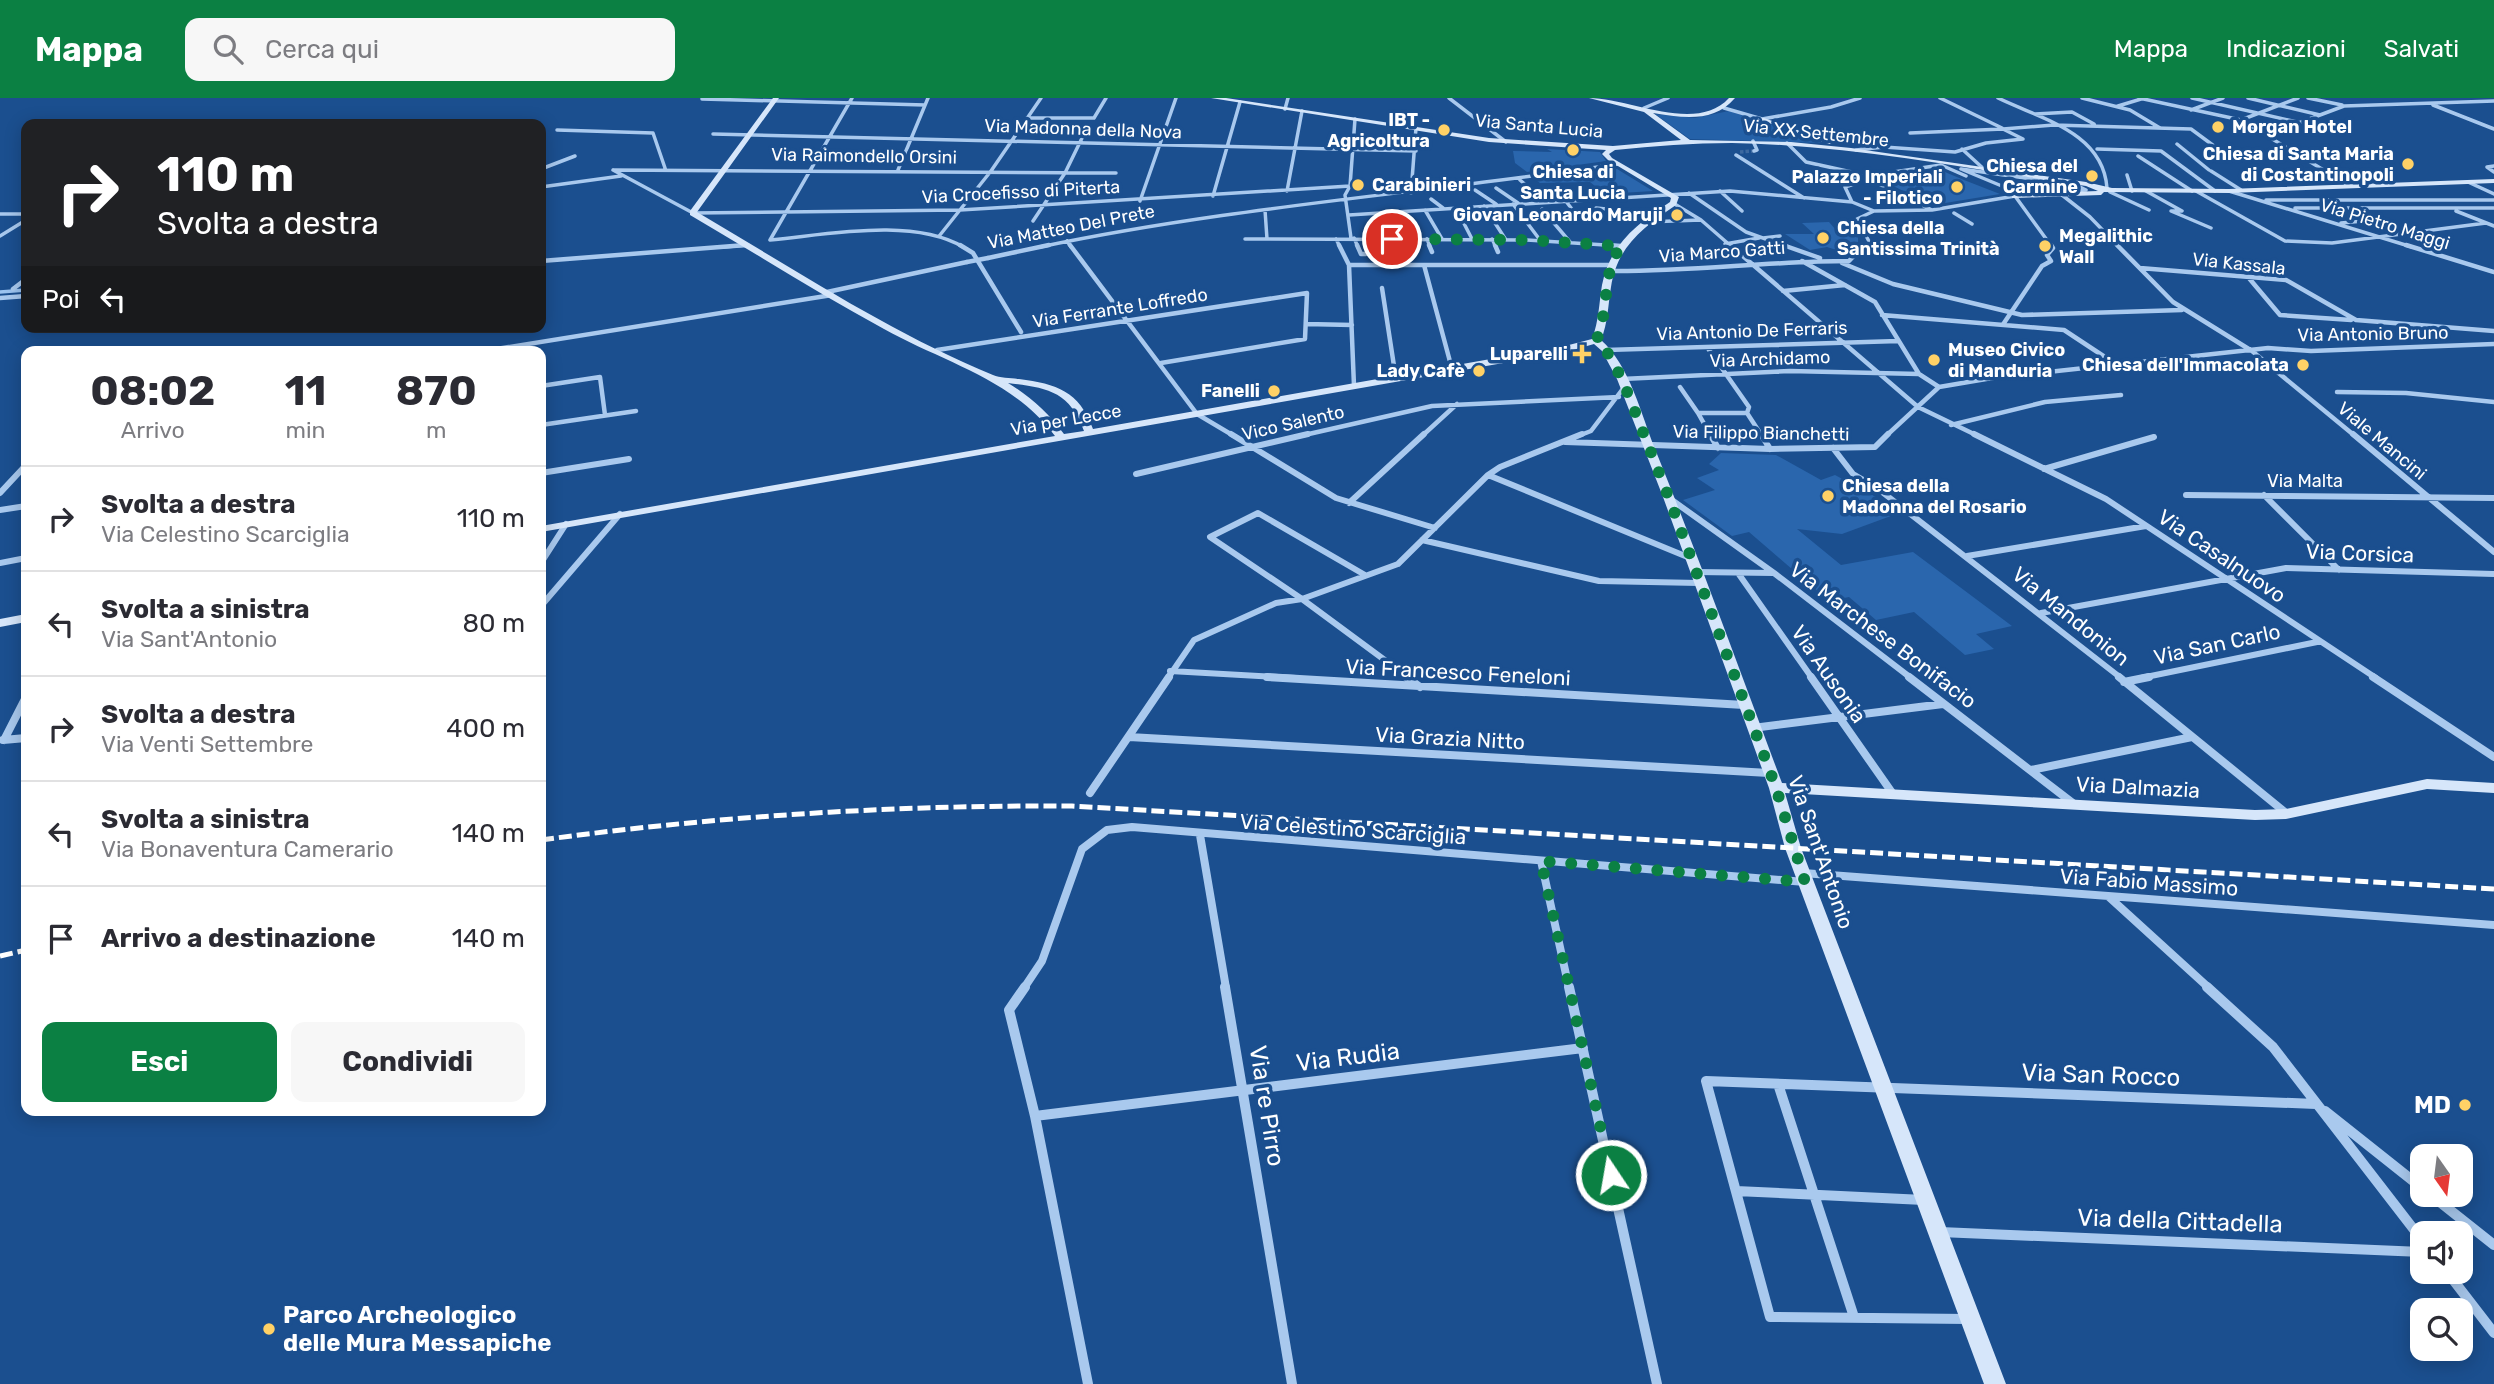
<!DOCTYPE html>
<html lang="it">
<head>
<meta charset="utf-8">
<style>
	:root { --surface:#fff; --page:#f7f7f7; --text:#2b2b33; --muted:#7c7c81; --line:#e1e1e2; --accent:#0b8043 }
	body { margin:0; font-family:Rubik,sans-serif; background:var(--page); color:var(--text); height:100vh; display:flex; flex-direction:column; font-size:26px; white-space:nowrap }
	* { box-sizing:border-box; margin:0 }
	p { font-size:23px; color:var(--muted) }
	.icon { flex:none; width:38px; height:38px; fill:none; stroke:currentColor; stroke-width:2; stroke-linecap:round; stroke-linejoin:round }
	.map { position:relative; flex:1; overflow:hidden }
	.sheet { position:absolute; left:21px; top:248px; width:525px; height:770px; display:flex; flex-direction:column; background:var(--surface); border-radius:14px; box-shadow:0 4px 18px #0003 }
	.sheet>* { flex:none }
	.hud { position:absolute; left:21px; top:21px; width:525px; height:214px; border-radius:14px; box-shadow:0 4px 18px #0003; background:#202124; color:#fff; overflow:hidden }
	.needle { width:46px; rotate:166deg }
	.controls { position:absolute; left:2410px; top:1046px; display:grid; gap:14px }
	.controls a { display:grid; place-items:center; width:63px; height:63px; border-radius:14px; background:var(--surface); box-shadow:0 4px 18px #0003; font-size:35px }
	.pin { position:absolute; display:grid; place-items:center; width:60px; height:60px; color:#fff; margin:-30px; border:4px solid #fff; border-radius:50%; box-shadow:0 2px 7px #0007 }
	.me { position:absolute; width:77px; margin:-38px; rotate:348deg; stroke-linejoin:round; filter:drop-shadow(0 0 5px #0008) }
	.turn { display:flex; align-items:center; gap:24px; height:147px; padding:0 21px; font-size:32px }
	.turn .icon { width:91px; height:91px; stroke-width:2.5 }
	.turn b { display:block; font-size:49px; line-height:60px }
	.then { display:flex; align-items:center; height:66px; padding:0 21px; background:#0003; gap:14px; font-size:26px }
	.eta { display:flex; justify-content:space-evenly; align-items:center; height:119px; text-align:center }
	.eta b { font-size:42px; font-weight:700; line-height:49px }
	.primary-button { display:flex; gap:14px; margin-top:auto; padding:14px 21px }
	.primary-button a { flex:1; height:80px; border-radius:14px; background:var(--accent); color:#fff; font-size:28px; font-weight:700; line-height:80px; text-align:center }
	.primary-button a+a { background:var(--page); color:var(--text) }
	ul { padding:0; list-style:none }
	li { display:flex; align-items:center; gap:21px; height:105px; padding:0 21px; border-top:2px solid var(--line) }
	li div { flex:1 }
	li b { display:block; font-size:26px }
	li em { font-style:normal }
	header { display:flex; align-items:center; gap:42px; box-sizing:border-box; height:98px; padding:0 35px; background:var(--accent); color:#fff }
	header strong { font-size:33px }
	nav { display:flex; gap:38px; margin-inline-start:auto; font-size:24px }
	.search { width:490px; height:63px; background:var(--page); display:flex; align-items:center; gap:18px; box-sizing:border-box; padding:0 24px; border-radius:14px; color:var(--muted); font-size:26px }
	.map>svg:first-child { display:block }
	.green { fill:#2461a8 }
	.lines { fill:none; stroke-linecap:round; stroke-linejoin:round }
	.stream { stroke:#9cc4f0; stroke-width:3.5 }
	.building { fill:#2a66ad }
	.street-tunnel { stroke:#3d69a0; stroke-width:3.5; stroke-dasharray:3.5 2; stroke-linecap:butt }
	.street-far4 { stroke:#a9c9ee; stroke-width:3.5 }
	.street-far3 { stroke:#a9c9ee; stroke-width:4.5 }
	.street-far2 { stroke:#a9c9ee; stroke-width:6 }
	.street-far1 { stroke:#a9c9ee; stroke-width:8 }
	.street { stroke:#a9c9ee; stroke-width:10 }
	.secondary { fill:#d6e6fa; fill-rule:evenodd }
	.rail { stroke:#fff; stroke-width:5; stroke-dasharray:13 5; stroke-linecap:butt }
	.street-bridge { stroke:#a9c9ee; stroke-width:4.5 }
	.route { stroke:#0b8043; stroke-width:12; stroke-dasharray:0 21.6 }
	.poi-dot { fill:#ffd166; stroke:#1b4f8f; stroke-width:2.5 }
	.labels { text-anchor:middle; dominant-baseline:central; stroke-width:7; stroke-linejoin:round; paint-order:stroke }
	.far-poi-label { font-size:18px; font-weight:bold; fill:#fff; stroke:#1b4f8f; text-anchor:end }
	.far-street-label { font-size:18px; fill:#fff; stroke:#1b4f8f }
	.street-label { font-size:21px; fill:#fff; stroke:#1b4f8f }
	.near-street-label { font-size:24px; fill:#fff; stroke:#1b4f8f }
	.near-poi-label { font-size:24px; font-weight:bold; fill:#fff; stroke:#1b4f8f; text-anchor:end }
</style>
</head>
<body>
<header>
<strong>Mappa</strong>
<div class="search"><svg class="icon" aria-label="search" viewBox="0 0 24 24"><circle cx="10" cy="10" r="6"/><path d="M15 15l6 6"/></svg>Cerca qui</div>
<nav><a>Mappa</a><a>Indicazioni</a><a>Salvati</a></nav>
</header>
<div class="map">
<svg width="2494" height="1286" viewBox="0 0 2494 1286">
	<rect width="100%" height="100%" fill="#1b4f8f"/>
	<!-- green -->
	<path class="green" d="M1729,13L1813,40L1821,45L1690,41L1655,16L1695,20Z"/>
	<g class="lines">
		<!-- stream -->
		<path class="stream" d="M0,194L26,192"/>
	</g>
	<!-- building -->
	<path class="building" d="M1547,51L1600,54L1606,63L1527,74L1515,65L1513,53L1552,54Z
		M1617,71L1653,93L1605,96L1590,84L1540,85L1536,82Z
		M1940,72L1964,82L2000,96L1933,107L1878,81Z
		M1829,124L1836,132L1858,136V146L1849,156L1827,149L1810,152L1785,136H1814L1802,125Z
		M1721,355L1776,357L1821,382L1835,377L1887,405L1899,415L1842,436L1797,431L1841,467L1913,454L2012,528L1976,536L1994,551L1965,557L1914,514L1876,522L1849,499L1829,503L1749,434L1732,438L1683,402L1715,392L1697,380L1719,372L1709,366Z"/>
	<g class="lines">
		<!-- street-tunnel -->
		<path class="street-tunnel" d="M1740,54L1754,53"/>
		<!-- street-far4 -->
		<path class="street-far4" d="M852,0L770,142C826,137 912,119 963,149
			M1449,0L1506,44
			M1940,0L2002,30
			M1998,0C2041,21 2103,34 2107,90
			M2082,0L2130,12L2160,30
			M2139,0L2241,22L2298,0
			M2192,0L2297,24
			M2248,0L2320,17
			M2308,0L2342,7
			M702,1L925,7
			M2433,7L2494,31
			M2118,8L2141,1
			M1644,10L1668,0
			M1724,10L1762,21L1831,9L1860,0
			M1285,11L1288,0
			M2191,12L2223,0
			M2035,16L2072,14L2094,26
			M1027,20H1094L1106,0
			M2241,22L2350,88
			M2288,29L2344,8L2494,3
			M557,32L653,35L665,70
			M1910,35L2003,31
			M713,36L1416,53
			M1753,43L1757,52L1754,53
			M1787,45L1806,64L1856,75L1932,112
			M2177,46L2209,72
			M1962,51L1986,73
			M2097,51L2161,53L2215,93
			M1856,52L1884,49L1955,54L1986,45L2023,41L2003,31L2054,27L2191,31L2214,48
			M1736,57L1804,100
			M2138,58L2192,93
			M2494,68L2487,69L2494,74
			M541,71L575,58
			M1961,71L2076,87L2086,92L2021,96Z
			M613,72L693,115L960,112L1350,88
			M613,72L1116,75
			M898,72L928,0
			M2211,73L2241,92
			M2127,77L2132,93
			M1520,82L1545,104
			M2468,84L2494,96
			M541,89L621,78
			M1496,90L1518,105
			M1475,92L1496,106
			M1287,93L1302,13
			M1720,93L1742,113
			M2146,93L2182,113H2171L2211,130
			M2196,93L2285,143L2332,145L2486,125
			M2229,93L2412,149
			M2110,94L2149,112
			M1411,95L1416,30
			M1689,95L1746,134L1788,149
			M2062,97L2090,119L2119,149
			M1213,98L1240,4
			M2015,98L2052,149
			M1431,101L1443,110
			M1565,102L1578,119
			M2266,102H2494
			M1140,103L1176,0
			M1852,104L1845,89L1854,86L1853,80L1941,67L1966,78
			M1673,105L1701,122L1732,149
			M1513,106L1540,142
			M1484,108L1506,142
			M1456,110L1472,141
			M1596,110L1657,116
			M2295,110H2494
			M1542,111L1570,144
			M1265,112L1267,141
			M1425,112L1442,141
			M1874,113L1932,112L2015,98
			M2456,113L2494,128
			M1954,115L1972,126
			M0,116H26
			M1349,117L1730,93L1852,104L1874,113L1857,121L1871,147L1862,149
			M1033,123L1065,75L1083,38
			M1646,124L1701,122
			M2341,125L2363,123L2370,126
			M940,137L991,73L1041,0
			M0,138L26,122
			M1351,140L1345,97L1350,88L1355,21
			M1354,140L1358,149
			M1763,140L1780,138
			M1245,141L1527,142L1621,148
			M1336,141L1340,149
			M1427,141L1430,149
			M1492,141L1496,149
			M1067,143L1071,149
			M1725,146L1759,140
			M724,149L748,147
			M1040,149C1230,109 1426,95 1618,66"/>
		<!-- street-far3 -->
		<path class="street-far3" d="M960,147L973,155L1021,234
			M1070,147L1197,316L1234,338
			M1339,147L1349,167L1354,288
			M1357,147L1361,156H1366
			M1429,147L1432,154
			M1495,147L1498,154
			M1607,147L1621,148
			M1730,147L1918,309L1978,338
			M1783,147L1820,160
			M2117,147L2173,204L2252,253L2355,338
			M2406,147L2494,174
			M988,160L1049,147
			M541,163L746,147
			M1802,163L1875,204L1919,276L1939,289
			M1842,165L1893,186L2022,217L2182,212
			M1349,167H1610
			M1424,167L1452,271
			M2140,170L2286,182L2356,222L2494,233
			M1609,173C1689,174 1769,163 1849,163L1863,148L1870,147
			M2248,179L2280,217L2351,222
			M1382,190L1396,281
			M13,191L26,181
			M1783,193L1845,187
			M827,194L967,164
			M0,200L26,198
			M1882,217L2064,232L2117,267
			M2004,225L2042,168L2051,163L2047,157L2053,150L2051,147
			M1306,226L1352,227
			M1707,249L1749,309L1747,315L1762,338
			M937,252L1307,195L1305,241L1161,265
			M1606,252L1898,243
			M478,254L832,197
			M1622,281L1790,273L1919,276
			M541,288L600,279L605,317
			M1680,289L1698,315
			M1939,289L1992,280L2268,250L2311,253L2494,246
			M2337,294L2406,295L2494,304
			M541,327L636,313
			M1951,327L2045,304L2121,297
			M1300,338L1432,308L1619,299
			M1422,338L1457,306
			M1578,338L1591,333L1625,288
			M1711,338L1698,315H1747
			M1886,338L1939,289"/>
		<!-- street-far2 -->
		<path class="street-far2" d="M1231,336L1336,400L1435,430
			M1710,336L1718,350
			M1761,336L1770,351
			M1974,336L2106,401L2376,580
			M2353,336L2494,454
			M1565,344L1770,351L1875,349L1888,336
			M1833,350L1853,376L1877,390L2121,580
			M2044,371L2154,339
			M541,375L629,361
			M1136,376L1308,336
			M1488,377L1690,460
			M0,395L26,367
			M2186,397L2494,400
			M2264,397L2339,472
			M1669,400L1774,475L1911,580
			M1349,405L1424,336
			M0,412L26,408
			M1422,442L1599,483L1699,485
			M1967,458L2146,428
			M0,465L26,460
			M541,465L566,426
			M1696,474L1774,475
			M1738,475L1812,580
			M1365,477L1258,415L1210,439L1302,501L1409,580
			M541,508L620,416
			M2041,515L2286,470L2494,476
			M1170,573L1296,580
			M1168,580L1194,542L1276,505L1302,501L1398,466L1488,377L1500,369L1582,336
			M2141,580L2317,544"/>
		<!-- street-far1 -->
		<path class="street-far1" d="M1267,579L1744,607
			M1406,579L1420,589
			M1811,579L1893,696
			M1909,579L2074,706
			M2119,579L2286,715
			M2373,579L2494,659
			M2124,584L2149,579
			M1753,630L1943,606
			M1129,639L1769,675
			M3,642L26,640
			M4,642L26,599
			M2031,672L2192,639
			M1090,695L1169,579
			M1200,737L1226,890
			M1541,763L1569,890
			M1803,775L2494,827
			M2109,799L2209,890
			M1024,890L1042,863L1082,751L1107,732L1132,729L1805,784"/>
		<!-- street -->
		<path class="street" d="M1025,889L1009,912L1035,1018L1088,1286
			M1225,889L1292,1286
			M1569,889L1657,1286
			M2207,889L2273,949L2422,1142
			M1778,986L1854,1219
			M2325,1013L2422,1090
			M1035,1018L1583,950
			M1736,1093L1924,1102
			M2431,1097L2494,1147
			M1940,1134L2422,1154
			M2447,1174L2494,1235
			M1968,1221L1770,1219L1706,983L2316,1006"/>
		<!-- secondary -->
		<path class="secondary" d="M773,0H779L697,114C794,171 889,234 993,277C1000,280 1011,280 1019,281C1057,286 1079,293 1093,331L1565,248L1592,241C1599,223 1599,205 1602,187C1610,146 1637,126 1670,104L1671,100L1608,62L1602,56L1606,52L1489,44L1211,0H1226L1489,40L1613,48L1681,42L1644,14L1589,0C1630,0 1696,36 1729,0H1735C1714,25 1683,20 1653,15L1690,42L1791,44L1851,50L2086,84L2112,90L2229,91L2494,81V85L2229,95L2104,94L2101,97L2015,100H2012V96L2098,93L2086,88C1969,71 1851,47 1732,45C1693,45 1654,48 1615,52L1609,56L1612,60L1679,99L1676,107C1644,129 1617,148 1611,189C1608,207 1608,225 1601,242C1630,268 1641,316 1655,351C1700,462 1740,574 1782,685L2255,712L2286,711L2427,681L2494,685V695L2427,691L2286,721L2255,722L1785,695L1801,750L2006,1286H1984L1785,750L1769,690L1663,399L1617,281L1602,253L1594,246L1566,254L541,434V428L1055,338C1013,281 943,264 884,231C818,195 755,155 690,117V113ZM1008,285C1046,290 1069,292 1084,333L1064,336C1048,315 1031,299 1008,285Z
			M1760,20H1764L1834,45L1829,46L1760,22Z
			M26,516V524L0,529V521Z"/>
		<!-- rail -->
		<path class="rail" d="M541,742C718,718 894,707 1072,708L2494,791
			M0,858L26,852"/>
		<!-- street-bridge -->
		<path class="street-bridge" d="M967,164L988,160"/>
	</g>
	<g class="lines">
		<!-- route -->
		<path class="route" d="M1392,141L1527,142L1621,148C1601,176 1610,212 1596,243L1606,252L1622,281L1669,400L1776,690L1805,784L1541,763L1611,1077"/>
	</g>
	<!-- markers -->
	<g class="poi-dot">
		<circle cx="2218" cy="29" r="7"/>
		<circle cx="1444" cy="32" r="7"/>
		<circle cx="1573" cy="52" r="7"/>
		<circle cx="2408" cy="66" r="7"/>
		<circle cx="2092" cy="78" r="7"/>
		<circle cx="1358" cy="87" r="7"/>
		<circle cx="1957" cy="89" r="7"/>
		<circle cx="1677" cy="117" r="7"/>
		<circle cx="1823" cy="140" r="7"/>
		<circle cx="2045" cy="148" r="7"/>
		<path d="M1578.5 245.5h7v7h7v7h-7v7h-7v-7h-7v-7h7z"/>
		<circle cx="1934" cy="262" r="7"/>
		<circle cx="2303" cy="267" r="7"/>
		<circle cx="1479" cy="273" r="7"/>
		<circle cx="1274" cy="293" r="7"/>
		<circle cx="1828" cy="398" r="7"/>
		<circle cx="2465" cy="1007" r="7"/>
		<circle cx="269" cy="1231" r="7"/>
	</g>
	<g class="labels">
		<!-- far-poi labels -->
		<g class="far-poi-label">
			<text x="1430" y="22">IBT -<tspan x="1430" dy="21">Agricoltura</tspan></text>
			<text x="2232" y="29" text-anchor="start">Morgan Hotel</text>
			<text x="2394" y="56">Chiesa di Santa Maria<tspan x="2394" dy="21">di Costantinopoli</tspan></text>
			<text x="2078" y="68">Chiesa del<tspan x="2078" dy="21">Carmine</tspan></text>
			<text x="1573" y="74" text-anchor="middle">Chiesa di<tspan x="1573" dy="21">Santa Lucia</tspan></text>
			<text x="1943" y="79">Palazzo Imperiali<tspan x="1943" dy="21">- Filotico</tspan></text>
			<text x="1372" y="87" text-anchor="start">Carabinieri</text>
			<text x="1663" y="117">Giovan Leonardo Maruji</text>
			<text x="1837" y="130" text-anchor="start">Chiesa della<tspan x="1837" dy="21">Santissima Trinità</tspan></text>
			<text x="2059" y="138" text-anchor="start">Megalithic<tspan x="2059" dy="21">Wall</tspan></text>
			<text x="1948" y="252" text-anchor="start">Museo Civico<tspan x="1948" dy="21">di Manduria</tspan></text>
			<text x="1568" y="256">Luparelli</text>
			<text x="2289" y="267">Chiesa dell'Immacolata</text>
			<text x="1465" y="273">Lady Cafè</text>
			<text x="1260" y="293">Fanelli</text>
			<text x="1842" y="388" text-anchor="start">Chiesa della<tspan x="1842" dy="21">Madonna del Rosario</tspan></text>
		</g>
		<!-- far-street labels -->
		<g class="far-street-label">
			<text transform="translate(1539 28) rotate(5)">Via Santa Lucia</text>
			<text transform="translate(1083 31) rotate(2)">Via Madonna della Nova</text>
			<text transform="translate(1816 35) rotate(6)">Via XX Settembre</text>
			<text transform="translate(864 58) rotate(1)">Via Raimondello Orsini</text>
			<text transform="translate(1021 94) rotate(-3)">Via Crocefisso di Piterta</text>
			<text transform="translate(2385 126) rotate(17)">Via Pietro Maggi</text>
			<text transform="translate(1071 129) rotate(-11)">Via Matteo Del Prete</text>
			<text transform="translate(1722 154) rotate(-4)">Via Marco Gatti</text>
			<text transform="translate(2239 166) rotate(6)">Via Kassala</text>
			<text transform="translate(1120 210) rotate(-9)">Via Ferrante Loffredo</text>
			<text transform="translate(1752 233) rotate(-2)">Via Antonio De Ferraris</text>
			<text transform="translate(2373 236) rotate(-1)">Via Antonio Bruno</text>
			<text transform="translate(1770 261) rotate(-2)">Via Archidamo</text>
			<text transform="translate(1066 322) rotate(-10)">Via per Lecce</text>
			<text transform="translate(1293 325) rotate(-13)">Vico Salento</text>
			<text transform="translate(1761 335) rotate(1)">Via Filippo Bianchetti</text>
			<text transform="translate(2382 343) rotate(40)">Viale Mancini</text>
			<text x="2305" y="383">Via Malta</text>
		</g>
		<!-- street labels -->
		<g class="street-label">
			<text transform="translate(2360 455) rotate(2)">Via Corsica</text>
			<text transform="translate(2222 458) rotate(34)">Via Casalnuovo</text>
			<text transform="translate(2071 518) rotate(39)">Via Mandonion</text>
			<text transform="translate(1883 537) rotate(37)">Via Marchese Bonifacio</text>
			<text transform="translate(2217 546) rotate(-12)">Via San Carlo</text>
			<text transform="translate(1458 574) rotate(3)">Via Francesco Feneloni</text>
			<text transform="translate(1829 576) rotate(55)">Via Ausonia</text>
			<text transform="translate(1450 640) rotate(3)">Via Grazia Nitto</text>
			<text transform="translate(2138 689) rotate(3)">Via Dalmazia</text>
			<text transform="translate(1353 731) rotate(4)">Via Celestino Scarciglia</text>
			<text transform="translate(1821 754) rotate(71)">Via Sant'Antonio</text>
			<text transform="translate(2149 784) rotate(4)">Via Fabio Massimo</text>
		</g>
		<!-- near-street labels -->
		<g class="near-street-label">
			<text transform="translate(1348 959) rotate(-7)">Via Rudia</text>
			<text transform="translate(2101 977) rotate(2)">Via San Rocco</text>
			<text transform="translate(1267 1008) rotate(81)">Via re Pirro</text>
			<text transform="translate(2180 1123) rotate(2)">Via della Cittadella</text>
		</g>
		<!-- near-poi labels -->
		<g class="near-poi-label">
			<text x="2451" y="1007">MD</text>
			<text x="283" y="1217" text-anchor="start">Parco Archeologico<tspan x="283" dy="28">delle Mura Messapiche</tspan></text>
		</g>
	</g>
</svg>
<div class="controls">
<a><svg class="needle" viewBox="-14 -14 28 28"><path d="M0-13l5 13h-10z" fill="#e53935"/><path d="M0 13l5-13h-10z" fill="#7c7c81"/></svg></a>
<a><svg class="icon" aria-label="sound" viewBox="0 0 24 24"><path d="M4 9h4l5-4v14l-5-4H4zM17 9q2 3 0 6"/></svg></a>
<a><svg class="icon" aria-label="search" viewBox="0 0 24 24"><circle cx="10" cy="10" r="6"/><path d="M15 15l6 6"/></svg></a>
</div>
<div class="pin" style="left:1392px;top:141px;background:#d93025"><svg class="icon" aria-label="arrive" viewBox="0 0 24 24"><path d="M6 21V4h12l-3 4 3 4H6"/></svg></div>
<svg class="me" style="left:1611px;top:1077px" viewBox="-20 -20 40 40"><circle r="17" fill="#0b8043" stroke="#fff" stroke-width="3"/><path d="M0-11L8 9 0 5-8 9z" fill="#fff"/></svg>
<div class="hud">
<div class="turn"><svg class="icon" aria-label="right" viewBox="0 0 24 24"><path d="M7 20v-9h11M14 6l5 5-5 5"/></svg><div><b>110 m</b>Svolta a destra</div></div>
<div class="then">Poi<svg class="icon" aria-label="left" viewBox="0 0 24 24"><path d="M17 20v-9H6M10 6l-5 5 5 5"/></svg></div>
</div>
<section class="sheet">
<div class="eta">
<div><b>08:02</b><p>Arrivo</p></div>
<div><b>11</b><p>min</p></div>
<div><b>870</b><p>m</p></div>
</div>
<ul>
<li><svg class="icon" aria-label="right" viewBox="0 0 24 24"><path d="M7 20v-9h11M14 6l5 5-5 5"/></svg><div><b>Svolta a destra</b><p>Via Celestino Scarciglia</p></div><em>110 m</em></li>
<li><svg class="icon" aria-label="left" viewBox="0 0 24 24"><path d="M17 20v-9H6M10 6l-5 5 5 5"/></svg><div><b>Svolta a sinistra</b><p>Via Sant'Antonio</p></div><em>80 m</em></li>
<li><svg class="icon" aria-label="right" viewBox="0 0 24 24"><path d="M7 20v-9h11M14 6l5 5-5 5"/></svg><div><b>Svolta a destra</b><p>Via Venti Settembre</p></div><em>400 m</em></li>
<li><svg class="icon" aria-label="left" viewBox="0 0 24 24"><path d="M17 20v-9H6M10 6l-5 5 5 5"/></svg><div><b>Svolta a sinistra</b><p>Via Bonaventura Camerario</p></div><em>140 m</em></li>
<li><svg class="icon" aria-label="arrive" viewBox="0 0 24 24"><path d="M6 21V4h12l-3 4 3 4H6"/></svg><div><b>Arrivo a destinazione</b></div><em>140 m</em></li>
</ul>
<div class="primary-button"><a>Esci</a><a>Condividi</a></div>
</section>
</div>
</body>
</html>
